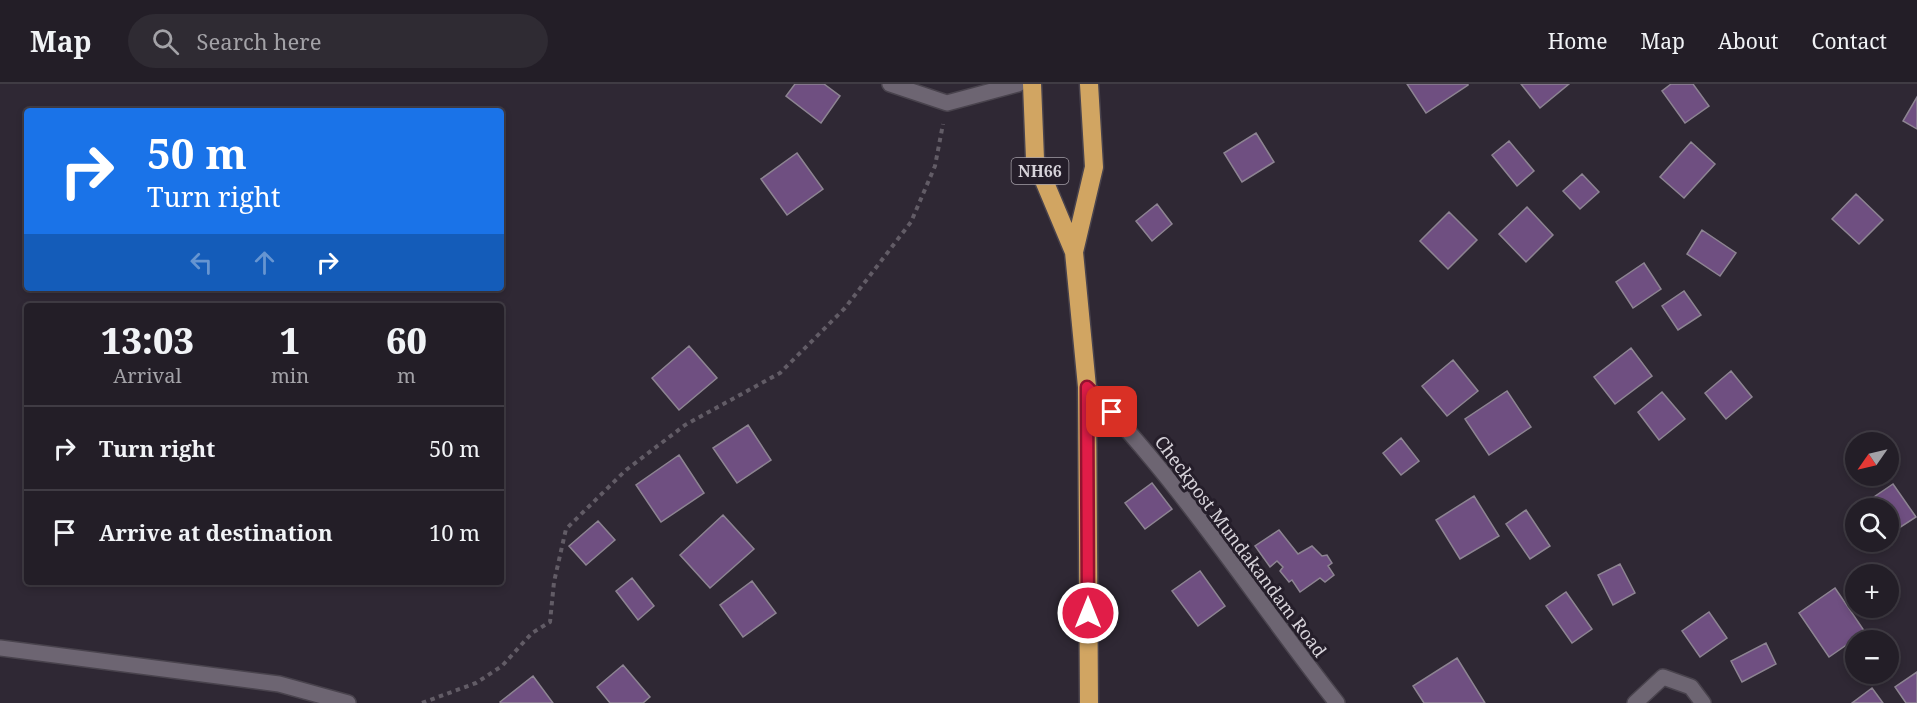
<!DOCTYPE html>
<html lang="en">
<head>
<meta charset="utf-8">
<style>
	:root { --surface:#231e27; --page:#2f2b33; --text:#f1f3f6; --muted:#a3a2a7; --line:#403c44 }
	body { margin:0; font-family:"Noto Serif",serif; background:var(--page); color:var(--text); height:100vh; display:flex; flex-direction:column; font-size:22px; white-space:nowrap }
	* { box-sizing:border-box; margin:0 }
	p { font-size:20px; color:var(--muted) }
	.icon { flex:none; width:33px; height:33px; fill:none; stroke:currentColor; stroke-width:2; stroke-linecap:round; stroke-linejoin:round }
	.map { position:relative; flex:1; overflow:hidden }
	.sheet { position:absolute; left:24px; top:219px; width:480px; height:282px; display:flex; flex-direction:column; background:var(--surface); border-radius:6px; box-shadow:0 3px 9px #0003,0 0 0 2px var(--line) }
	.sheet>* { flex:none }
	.hud { position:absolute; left:24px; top:24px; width:480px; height:183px; border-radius:6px; box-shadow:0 3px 9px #0003,0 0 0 2px var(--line); background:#1a73e8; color:#fff; overflow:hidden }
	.needle { width:39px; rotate:236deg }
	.tools { position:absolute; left:1845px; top:348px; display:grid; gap:12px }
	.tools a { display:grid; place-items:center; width:54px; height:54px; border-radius:50%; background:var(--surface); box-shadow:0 3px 9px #0003,0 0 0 2px var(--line); font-size:30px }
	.pin { position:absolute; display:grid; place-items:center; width:51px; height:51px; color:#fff; margin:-26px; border-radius:12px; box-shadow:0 3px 9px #0006 }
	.me { position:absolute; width:66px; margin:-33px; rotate:0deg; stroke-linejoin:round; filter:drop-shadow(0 0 4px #0008) }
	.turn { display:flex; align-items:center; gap:21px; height:126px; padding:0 24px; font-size:27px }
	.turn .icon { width:78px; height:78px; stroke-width:2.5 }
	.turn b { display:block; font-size:42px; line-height:51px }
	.lanes { display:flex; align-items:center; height:57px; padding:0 24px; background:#0003; justify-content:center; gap:30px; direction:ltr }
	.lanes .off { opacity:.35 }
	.eta { display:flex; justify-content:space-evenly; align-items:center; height:102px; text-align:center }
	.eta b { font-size:36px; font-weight:800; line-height:42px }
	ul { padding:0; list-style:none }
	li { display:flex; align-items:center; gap:18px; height:84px; padding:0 24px; border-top:2px solid var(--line) }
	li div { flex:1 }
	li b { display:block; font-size:22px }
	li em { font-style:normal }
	header { display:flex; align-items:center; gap:36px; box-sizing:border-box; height:84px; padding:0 30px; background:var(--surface); border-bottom:2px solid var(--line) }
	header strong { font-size:28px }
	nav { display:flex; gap:33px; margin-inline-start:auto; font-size:21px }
	.search { width:420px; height:54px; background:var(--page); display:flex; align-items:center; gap:15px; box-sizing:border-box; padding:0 21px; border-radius:33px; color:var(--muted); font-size:22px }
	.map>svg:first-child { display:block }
	.building { fill:#6f4f81; stroke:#8d8492; stroke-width:1.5 }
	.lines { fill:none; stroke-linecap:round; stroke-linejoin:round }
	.street-casing { stroke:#49434d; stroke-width:18 }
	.highway-casing { stroke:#49434d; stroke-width:21 }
	.path { stroke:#625c66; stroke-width:4; stroke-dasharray:4.5 4.5; stroke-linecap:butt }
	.street { stroke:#6d6572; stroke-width:15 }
	.highway { stroke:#d1a562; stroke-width:18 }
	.route-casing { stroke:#92132f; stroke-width:15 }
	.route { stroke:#e11d48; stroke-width:10 }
	.labels { text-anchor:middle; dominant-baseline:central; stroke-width:6; stroke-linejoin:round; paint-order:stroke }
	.shield { fill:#251e2a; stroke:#a29da5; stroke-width:1.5 }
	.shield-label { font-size:16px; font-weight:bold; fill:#d7d3da }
	.street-label { font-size:18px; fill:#d7d3da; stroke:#251e2a }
</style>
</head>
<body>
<header>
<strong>Map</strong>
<div class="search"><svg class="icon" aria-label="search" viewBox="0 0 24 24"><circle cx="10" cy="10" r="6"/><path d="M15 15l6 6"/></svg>Search here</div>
<nav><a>Home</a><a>Map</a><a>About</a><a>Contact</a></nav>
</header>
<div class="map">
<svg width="1917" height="619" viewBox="0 0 1917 619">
	<rect width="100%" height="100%" fill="#2f2834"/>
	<!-- building -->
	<path class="building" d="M795,0H824L840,12L821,39L786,12Z
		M1407,0H1468V1L1426,29Z
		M1521,0H1569L1540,24Z
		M1671,0H1693L1709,22L1685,39L1662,7Z
		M1917,13V45L1903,37Z
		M1256,49L1274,78L1242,98L1224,69Z
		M1509,57L1534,87L1517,102L1492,71Z
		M1691,58L1715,80L1684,114L1660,93Z
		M797,69L823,105L787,131L761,95Z
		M1582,90L1599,108L1580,125L1563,107Z
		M1856,110L1883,136L1859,160L1832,135Z
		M1157,120L1172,140L1152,157L1136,137Z
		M1527,123L1553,151L1526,178L1499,150Z
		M1449,128L1477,156L1448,185L1420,157Z
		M1702,146L1736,169L1720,192L1687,170Z
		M1644,179L1661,205L1633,224L1616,198Z
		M1684,207L1701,231L1678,246L1662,222Z
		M689,262L717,294L679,326L652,294Z
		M1631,264L1652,292L1615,320L1594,293Z
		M1453,276L1478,307L1447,332L1422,302Z
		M1731,287L1752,313L1726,335L1705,309Z
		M1507,307L1531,343L1489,371L1465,335Z
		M1662,308L1685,335L1659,356L1638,328Z
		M748,341L771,376L737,399L713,364Z
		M1401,354L1419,377L1401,391L1383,369Z
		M679,371L704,409L661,438L636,401Z
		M1152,399L1172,425L1145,445L1125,419Z
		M1893,400L1916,433L1896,446L1888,434V424H1882L1874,413Z
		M1474,412L1499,452L1460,475L1436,436Z
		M1526,426L1550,462L1530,475L1506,440Z
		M723,431L754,465L710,504L680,471Z
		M598,437L615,456L586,481L569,462Z
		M1279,446L1298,470L1312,462L1322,472L1327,471L1332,479L1328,482L1334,491L1325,498L1320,494L1300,508L1292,496L1289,498L1280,487L1283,483L1277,477L1270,483L1255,462Z
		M1620,480L1635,509L1613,521L1598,491Z
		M1200,487L1225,522L1198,542L1172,507Z
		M632,494L654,522L638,536L616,507Z
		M752,497L776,529L743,553L720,521Z
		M1835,504L1865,548L1829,573L1799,529Z
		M1566,508L1592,545L1572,559L1546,522Z
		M1709,528L1727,554L1700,573L1682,547Z
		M1766,559L1776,580L1742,598L1731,577Z
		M1457,574L1485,619H1424L1413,602Z
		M623,581L650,613L643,619H610L597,603Z
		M1917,588V619H1906L1895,603Z
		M533,592L553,619H501L500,618Z
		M1872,604L1883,619H1852Z"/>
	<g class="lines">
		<!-- street casing -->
		<g class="street-casing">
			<path id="street" d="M890,0L947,19L1018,0
				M1087,303C1182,399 1254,514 1337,619
				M0,564L279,600L348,619
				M1635,619L1663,593L1691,603L1703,619"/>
		</g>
		<!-- highway casing -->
		<g class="highway-casing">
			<path id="highway" d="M1032,0L1035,75L1074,168L1087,303L1089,619
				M1074,168L1094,83L1089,0"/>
		</g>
		<!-- path -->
		<path class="path" d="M422,619L476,599L502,582L532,549L550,538L554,498L566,445L626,386L685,341L780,289L845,224L911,138L935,82L943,40"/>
		<!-- street -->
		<use href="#street" class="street"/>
		<!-- highway -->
		<use href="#highway" class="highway"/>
	</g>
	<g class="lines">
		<!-- route casing -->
		<g class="route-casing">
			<path id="route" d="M1088,529L1087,303L1112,328"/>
		</g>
		<!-- route -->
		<use href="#route" class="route"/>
	</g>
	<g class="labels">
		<!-- shield labels -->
		<rect class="shield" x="1011.5" y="74" width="57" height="26" rx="4.5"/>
		<g class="shield-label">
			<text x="1040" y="87">NH66</text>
		</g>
		<!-- street labels -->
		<g class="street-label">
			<text transform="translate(1241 462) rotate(53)">Checkpost Mundakandam Road</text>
		</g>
	</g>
</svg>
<div class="tools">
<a><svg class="needle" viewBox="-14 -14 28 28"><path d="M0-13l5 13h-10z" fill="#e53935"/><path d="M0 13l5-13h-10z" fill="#a3a2a7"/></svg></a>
<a><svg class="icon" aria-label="search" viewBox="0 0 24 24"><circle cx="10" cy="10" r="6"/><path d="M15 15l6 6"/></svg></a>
<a>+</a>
<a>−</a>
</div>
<div class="pin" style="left:1112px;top:328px;background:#d93025"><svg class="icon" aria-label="arrive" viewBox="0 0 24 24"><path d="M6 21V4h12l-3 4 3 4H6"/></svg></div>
<svg class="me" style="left:1088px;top:529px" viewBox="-20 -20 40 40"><circle r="17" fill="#e11d48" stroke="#fff" stroke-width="3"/><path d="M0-11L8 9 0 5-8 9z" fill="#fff"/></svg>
<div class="hud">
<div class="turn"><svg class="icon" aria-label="right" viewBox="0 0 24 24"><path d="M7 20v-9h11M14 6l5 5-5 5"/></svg><div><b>50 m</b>Turn right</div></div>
<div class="lanes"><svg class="icon off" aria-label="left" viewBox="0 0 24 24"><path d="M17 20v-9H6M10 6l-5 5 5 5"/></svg><svg class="icon off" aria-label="ahead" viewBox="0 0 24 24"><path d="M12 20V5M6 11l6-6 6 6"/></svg><svg class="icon" aria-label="right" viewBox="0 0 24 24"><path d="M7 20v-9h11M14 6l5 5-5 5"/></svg></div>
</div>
<section class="sheet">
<div class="eta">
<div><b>13:03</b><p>Arrival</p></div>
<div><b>1</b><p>min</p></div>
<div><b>60</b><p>m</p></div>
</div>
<ul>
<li><svg class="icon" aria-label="right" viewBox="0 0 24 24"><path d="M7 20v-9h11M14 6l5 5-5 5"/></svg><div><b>Turn right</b></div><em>50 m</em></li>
<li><svg class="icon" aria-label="arrive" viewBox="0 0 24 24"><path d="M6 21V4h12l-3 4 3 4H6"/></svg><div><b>Arrive at destination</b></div><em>10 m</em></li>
</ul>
</section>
</div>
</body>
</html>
